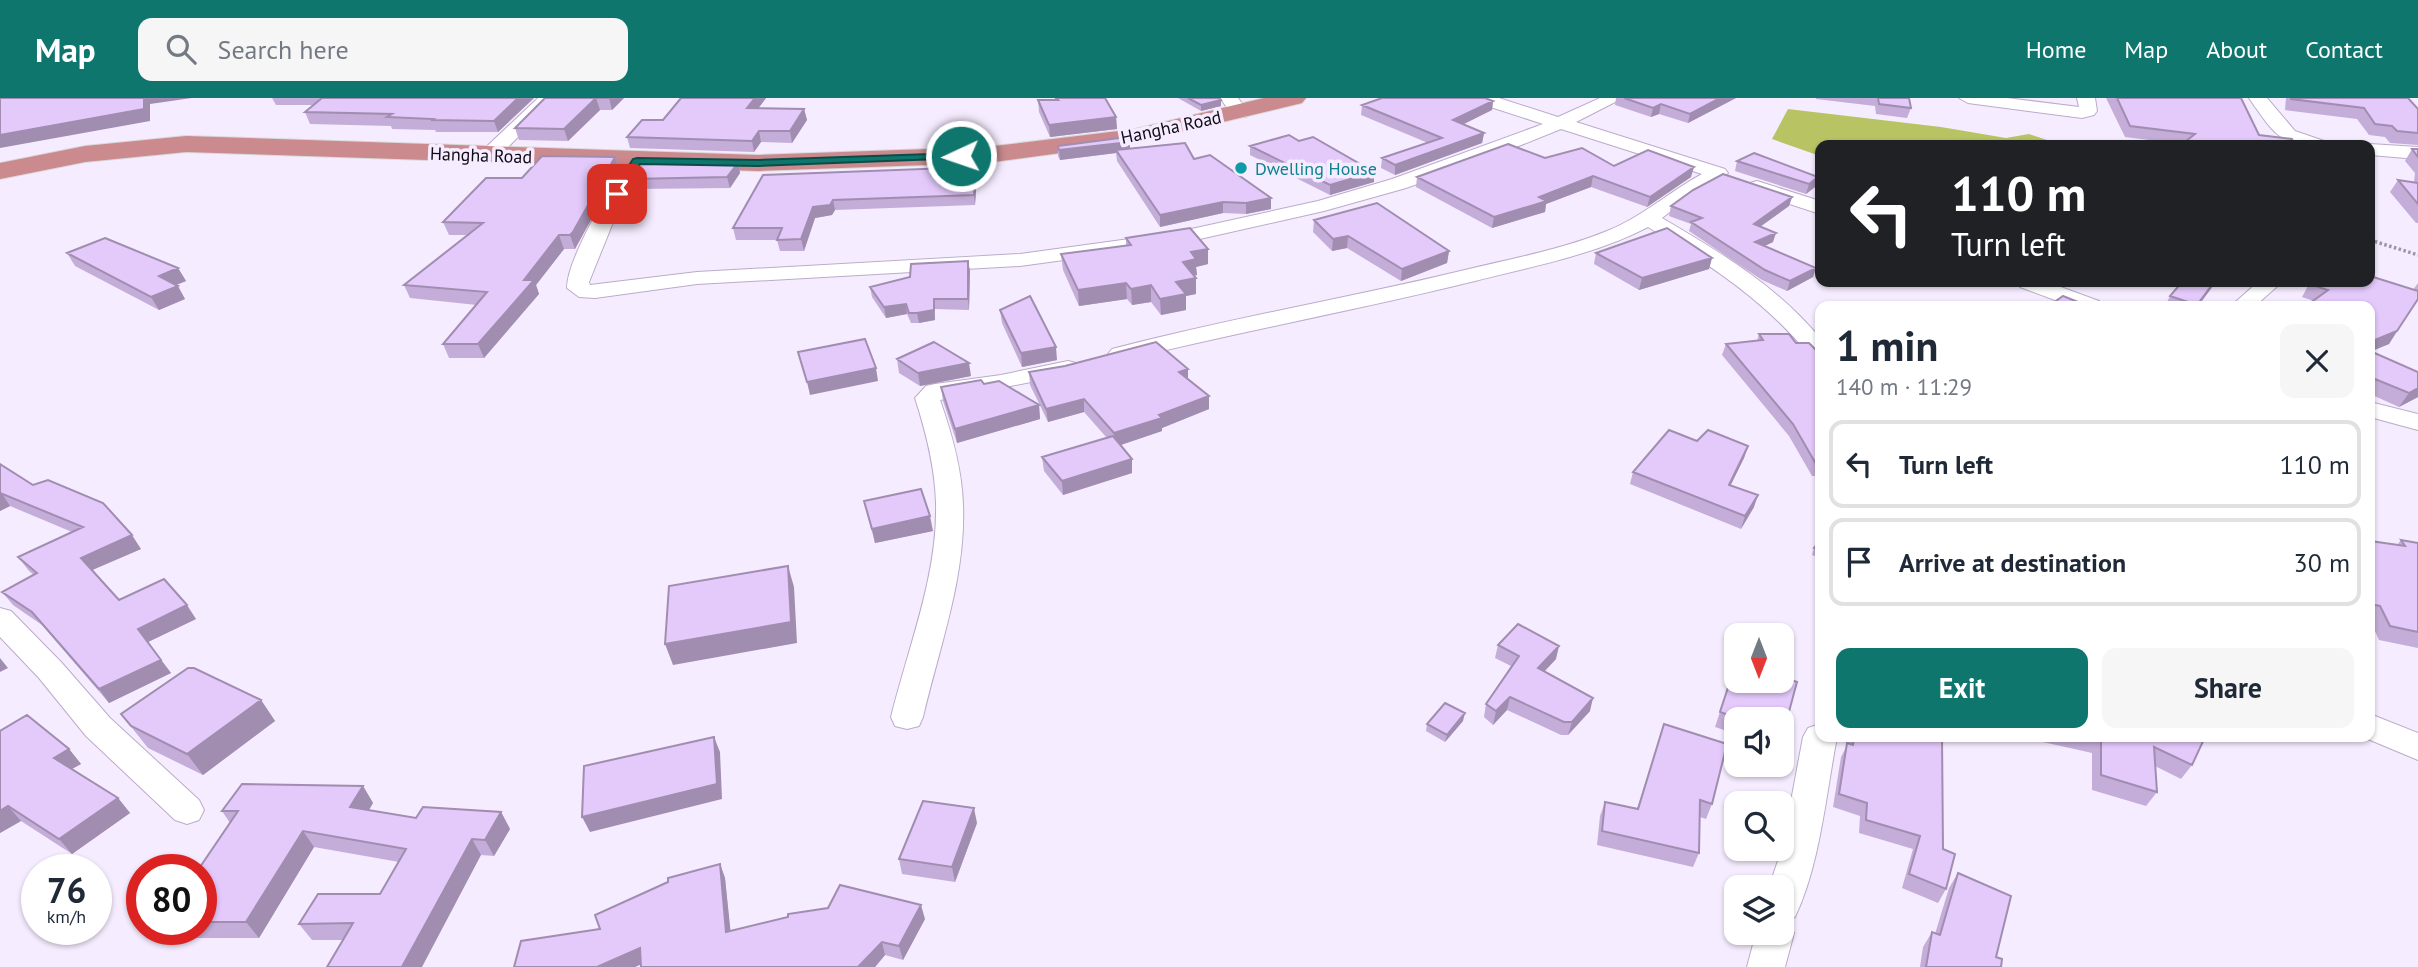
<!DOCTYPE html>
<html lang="en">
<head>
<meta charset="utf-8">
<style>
	:root { --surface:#fff; --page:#f6f6f7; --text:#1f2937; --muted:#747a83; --line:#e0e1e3; --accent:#0f766e }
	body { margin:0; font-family:"PT Sans",sans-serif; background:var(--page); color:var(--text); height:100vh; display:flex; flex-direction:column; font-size:26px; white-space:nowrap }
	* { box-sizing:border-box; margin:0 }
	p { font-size:23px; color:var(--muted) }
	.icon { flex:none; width:38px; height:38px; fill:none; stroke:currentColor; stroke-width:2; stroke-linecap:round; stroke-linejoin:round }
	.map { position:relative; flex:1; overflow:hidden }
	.drawer { position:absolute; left:1815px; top:203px; width:560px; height:441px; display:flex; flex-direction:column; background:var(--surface); border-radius:14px; box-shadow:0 2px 5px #0004 }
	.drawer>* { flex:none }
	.guide { position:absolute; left:1815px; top:42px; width:560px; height:147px; border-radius:14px; box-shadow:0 2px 5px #0004; background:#202124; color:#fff; overflow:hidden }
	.needle { width:46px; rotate:180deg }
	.tools { position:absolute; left:1724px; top:525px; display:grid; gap:14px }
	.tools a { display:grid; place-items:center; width:70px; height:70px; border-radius:14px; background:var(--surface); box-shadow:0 2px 5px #0004; font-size:35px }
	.speed { position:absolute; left:21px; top:756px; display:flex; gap:14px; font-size:35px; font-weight:700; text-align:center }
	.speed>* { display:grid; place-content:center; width:91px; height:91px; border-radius:50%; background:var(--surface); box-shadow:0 2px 5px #0004; line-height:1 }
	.speed small { font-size:18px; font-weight:400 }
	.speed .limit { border:10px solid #d22; background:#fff; color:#111 }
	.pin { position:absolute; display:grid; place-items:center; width:60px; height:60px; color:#fff; margin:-30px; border-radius:14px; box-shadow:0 4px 10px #0006 }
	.me { position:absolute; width:77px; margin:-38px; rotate:267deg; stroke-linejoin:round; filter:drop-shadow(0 0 5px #0008) }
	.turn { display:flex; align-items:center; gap:24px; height:147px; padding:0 21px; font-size:32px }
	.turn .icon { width:91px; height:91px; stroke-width:2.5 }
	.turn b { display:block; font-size:49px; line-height:60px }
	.round { display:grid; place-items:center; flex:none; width:74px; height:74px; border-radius:14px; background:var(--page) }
	.head { display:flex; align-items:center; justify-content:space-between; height:119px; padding:0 21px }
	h1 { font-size:42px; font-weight:700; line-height:52px }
	.button { display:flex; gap:14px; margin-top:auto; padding:14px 21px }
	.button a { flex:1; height:80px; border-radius:14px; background:var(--accent); color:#fff; font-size:28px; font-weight:700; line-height:80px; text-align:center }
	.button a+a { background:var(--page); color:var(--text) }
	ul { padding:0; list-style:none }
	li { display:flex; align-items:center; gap:21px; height:88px; margin:0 14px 10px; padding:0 7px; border:4px solid var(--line); border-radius:14px }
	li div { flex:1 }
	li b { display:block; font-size:26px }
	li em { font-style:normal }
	header { display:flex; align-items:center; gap:42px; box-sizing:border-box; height:98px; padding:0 35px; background:var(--accent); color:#fff }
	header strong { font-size:33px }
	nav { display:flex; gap:38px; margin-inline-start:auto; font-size:24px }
	.search { width:490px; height:63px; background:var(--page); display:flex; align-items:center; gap:18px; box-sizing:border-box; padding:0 24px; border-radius:14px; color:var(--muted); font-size:26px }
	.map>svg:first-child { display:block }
	.forest { fill:#b8c463 }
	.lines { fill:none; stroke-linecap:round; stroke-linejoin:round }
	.minor-casing { stroke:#bbabc9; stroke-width:2 }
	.trunk-casing { stroke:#d9d8da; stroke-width:2 }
	.path { stroke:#9d95a4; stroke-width:3.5; stroke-dasharray:2.5 2.5; stroke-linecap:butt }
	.minor { fill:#fff; fill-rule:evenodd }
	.trunk { fill:#ca8a8e; fill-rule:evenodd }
	.wall { fill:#c4add8 }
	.shaded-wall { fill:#a08db0 }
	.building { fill:#e4c9fb; stroke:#a08db0; stroke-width:2 }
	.route { fill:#0f766e; stroke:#0a4d48; stroke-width:2 }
	.culture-dot { fill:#0f9aa8; stroke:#f6ecff; stroke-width:2.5 }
	.labels { text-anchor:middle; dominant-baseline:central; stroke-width:7; stroke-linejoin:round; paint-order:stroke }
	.far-street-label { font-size:18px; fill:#110b16; stroke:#f6ecff }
	.far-culture-label { font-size:18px; fill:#0d838f; stroke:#f6ecff; text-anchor:start }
</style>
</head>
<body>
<header>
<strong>Map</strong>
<div class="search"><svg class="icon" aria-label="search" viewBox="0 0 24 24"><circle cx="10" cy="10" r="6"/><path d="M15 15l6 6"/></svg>Search here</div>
<nav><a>Home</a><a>Map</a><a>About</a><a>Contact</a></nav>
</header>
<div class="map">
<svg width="2418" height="869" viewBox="0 0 2418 869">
	<rect width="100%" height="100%" fill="#f6ecff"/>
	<!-- forest -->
	<path class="forest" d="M1788,11L1941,29L2006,40L2029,36L2062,47H1820V58L1772,41Z"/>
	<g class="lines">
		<!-- minor casing -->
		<g class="minor-casing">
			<path id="minor" d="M538,0H557L496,61H482L480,57L482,53Z
				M1220,0H1238L1249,15L1246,19H1234Z
				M1472,0H1499L1558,19L1600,0H1623L1576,24L1725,71L1728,75L1725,79L1689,99L1662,120C1720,154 1777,188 1820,240V262L1812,260C1766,203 1710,167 1648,129C1594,157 1534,168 1475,183C1357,212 1238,234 1120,263L1112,261L1108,256L1112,251C1230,220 1350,200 1469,171C1515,160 1563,151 1607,133C1642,119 1669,94 1702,76L1561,31L1479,64L1406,90L1324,113L1173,147L1020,168L697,186L595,200L579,199L567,190C567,160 613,85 630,59L637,57L646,63L614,122L589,184L590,187L697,174L1020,156L1173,135L1318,103L1392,81L1543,26L1475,4Z
				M1959,0H2007L2079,9L2077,0H2095L2097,13L2094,17L2082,20L1968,5Z
				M2249,0H2267L2295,33L2324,43L2327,47C2280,49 2275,37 2249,0Z
				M2370,46L2418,49V61L2370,57V47H2367Z
				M1757,83L1820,103V116L1750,93L1747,89L1750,85Z
				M2017,184H2047L2099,203L2102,208H2071L2020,189Z
				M2258,184H2282L2255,208H2231Z
				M1068,263L1076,265L1080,270L1076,275L940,302C952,336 962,371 963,407C966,479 939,550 923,619L919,628L907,631L895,628L891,619C908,550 938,477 936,405C935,369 926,334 915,300L926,288L935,286L1001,277Z
				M2370,304L2418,316V332L2370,319Z
				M0,510L11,513L61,564L110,620L199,702L204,712L199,722L187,726L175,722L86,638L39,580L0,539Z
				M2370,616L2418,635V662L2363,639H2370Z
				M1820,626V639H1837C1826,696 1820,767 1795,819L1786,822L1794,835L1785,869H1747L1756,835H1782V789H1769L1782,751L1803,639L1808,630Z"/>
		</g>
		<!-- trunk casing -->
		<g class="trunk-casing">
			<path id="trunk" d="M1264,0H1306L1302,5L1135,45L986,65L758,73L186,54L85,64L0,81V65L85,48L186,38L758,57L986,49L1135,31Z"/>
		</g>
		<!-- path -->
		<path class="path" d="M2370,142L2418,157"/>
		<!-- minor -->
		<use href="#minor" class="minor"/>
		<!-- trunk -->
		<use href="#trunk" class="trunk"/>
	</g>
	<!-- wall -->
	<path class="wall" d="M272,0H534L498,34H436L435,32L392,31L391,28L310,26L305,14L314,7H276Z
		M545,0H624L612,12H600L568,43L519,42L515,30Z
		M681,0H766L758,11H804L807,22L792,45L761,44L754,54L630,50L627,39L663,22Z
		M1055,0H1105L1116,19L1117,31L1050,39L1039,14L1038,2H1055Z
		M1178,0H1219L1221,8L1201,13Z
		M1616,0H1736L1688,25L1659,16L1651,19L1615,7Z
		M1816,0H1909L1911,10L1907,20L1876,16L1875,8L1816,1Z
		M2106,0H2241L2259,37L2182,46L2125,39Z
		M2286,0H2408L2418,11V47L2390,45L2385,39L2369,37L2357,21L2285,12Z
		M1493,3L1492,12L1463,26L1484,35L1482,45L1395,77L1381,70L1382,60L1428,45L1361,17L1362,7Z
		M1058,48L1130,51L1194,61L1271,111L1246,116L1223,115L1160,129L1117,63L1116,55L1060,62L1058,58Z
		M1250,48L1374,74V84L1330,97L1250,57Z
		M2412,51H2418V125H2416L2390,94L2398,82L2414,84L2415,75L2405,63Z
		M1754,55L1815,89L1806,96L1735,73L1737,63Z
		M615,59L619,71L577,147L575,151H564L536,187L539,196L484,260H449L443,246L477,207L410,200L404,187L467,137H449L443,124L522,80Z
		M1545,60L1614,68L1691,79L1647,109L1591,89L1546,106L1545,114L1492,130L1416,89L1417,79Z
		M738,65L740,75L730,90L634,91L631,81Z
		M763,77L977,79L975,107L835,112L832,117L815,120L804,153H780L777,142H736L733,130Z
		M1792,99L1789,108L1760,129L1773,144L1764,148L1816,170L1813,179L1787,193L1762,182L1689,133L1691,126L1669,118L1671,108Z
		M1314,122L1449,153L1447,165L1401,183L1347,150L1332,153L1313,134Z
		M1126,140L1208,166L1196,169L1197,177L1194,178L1196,196L1186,198V212L1161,217L1151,204L1132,207L1127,201L1079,208L1063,172L1061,156L1126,148Z
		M67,155L178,170L186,183L176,187L185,201L159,212L75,168Z
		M1596,155L1712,160L1709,171L1639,192L1594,166Z
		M968,163L970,173L969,212L935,211V222L919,225H911L907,216L886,220L872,199L870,189Z
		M2418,185V201L2389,246L2370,253L2418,299L2399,309L2370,296V208L2314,203L2302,199L2309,186L2413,192Z
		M2213,188L2198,208H2165L2170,198Z
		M1000,212L1057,262L1022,269L1002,225Z
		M1759,236L1820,252V378H1812L1789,338L1722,257L1726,246L1757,243Z
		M897,261L971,278L920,288L899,275Z
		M1188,271V282L1209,311L1162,330V333L1120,347L1132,375L1063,397L1044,373L1042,359L1107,340L1084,314L1048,324L1030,287L1029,274Z
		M984,286L1039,307L1040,321L957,345L943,303L941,289Z
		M1697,343L1748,348L1744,360L1730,387L1754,409L1741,431L1630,386L1633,374Z
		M0,366L33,387L141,451L92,472L119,502L196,521L148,544L171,575L109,605L42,527L13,507L2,494L34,477L29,473L18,459L72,434L10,408L0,413Z
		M864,403L933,433L875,445Z
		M1820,442V460L1812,457L1814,450Z
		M2401,442L2418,445V550L2379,542L2370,522V443L2397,447Z
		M1498,547L1556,561L1545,573L1590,613L1568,637H1561L1507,612L1493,627L1484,619L1486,606L1511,568L1495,560Z
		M1736,565V583H1782V579L1797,584L1782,639V621H1736V636L1715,629Z
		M261,602L275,623L203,677L148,650L121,616Z
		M1463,623L1445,644L1426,633L1427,626Z
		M1664,626L1712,706L1706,721L1700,719L1699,755L1693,769L1597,747L1600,718L1605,704L1637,711Z
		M0,633L69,651L81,666L72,671L118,700L130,715L72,756L21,723L0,735Z
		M1848,639H1942L1943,751L1946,791L1938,805L1902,790L1913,751L1859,735L1860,718L1833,709L1841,659L1848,645Z
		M2034,639H2205L2192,667L2181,681L2155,668L2157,694L2146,708L2092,692V655L2034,642Z
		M363,688L373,705L369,712L416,720L501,714L510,731L494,758L481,757L343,842H312L299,826L380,796L399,764L314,749L259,840H177L169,831H201V772L230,725L222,713Z
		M977,725L955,784L902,776L899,761Z
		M720,766L725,780L730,833L925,821L903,862L885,857L875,869H641V866L635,869H514L600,831Z
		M1958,775L1996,859L2001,869H1920L1923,849L1932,834L1935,836L1949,790Z"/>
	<!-- shaded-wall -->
	<path class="shaded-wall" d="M144,0H192L150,6V23L0,50V37Z
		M518,0H534L498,34L494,23Z
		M596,0L600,12L568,43L564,31Z
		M609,0H624L612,12Z
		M755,0H766L750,21L747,10Z
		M1720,0H1736L1688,25L1690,16Z
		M1221,2V8L1201,13V7Z
		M1493,3L1492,12L1452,32L1453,22Z
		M1661,6L1659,16L1651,19L1653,10Z
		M804,11L807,22L792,45L790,33Z
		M1116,19L1117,31L1050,39L1049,27Z
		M759,33L761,44L754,54L752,43Z
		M1484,35L1482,45L1395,77V67Z
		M1130,44V54L1116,52V55L1060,62L1059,52Z
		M615,59L619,71L575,151L570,137Z
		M738,65L740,75L730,90L727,79Z
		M976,69L977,79L975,107L974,97Z
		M1694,69L1691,79L1647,109L1650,99Z
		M1374,74V84L1330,97V87Z
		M1593,78L1591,89L1546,106L1545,114L1492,130L1494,119L1539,99Z
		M1818,79L1815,89L1806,96L1809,86Z
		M1792,99L1789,108L1751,135L1754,126Z
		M1271,100V111L1246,116V105Z
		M833,102L835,112L832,117L815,120L804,153L801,141L813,109Z
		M1223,104V115L1160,129V117Z
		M1776,135L1773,144L1752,154L1755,144Z
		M559,137L564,151L536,187L539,196L484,260L478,246L524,182Z
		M1348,138L1347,150L1332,153L1333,141Z
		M1208,151V166L1196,169L1197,177L1183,180V164L1191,154Z
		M1449,153L1447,165L1401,183L1402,171Z
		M1712,160L1709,171L1639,192L1642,180Z
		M968,163L970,173L969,212L968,201Z
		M178,170L186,183L166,191L159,178Z
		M1816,170L1813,179L1787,193L1790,183Z
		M1196,180V196L1186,198V212L1161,217L1160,201L1176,184Z
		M2214,184H2215L2213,188L2198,208H2196Z
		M1126,185L1127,201L1079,208L1078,192Z
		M1151,187V204L1132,207L1131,191Z
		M178,188L185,201L159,212L151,199Z
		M934,201L935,222L919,225L917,215Z
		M906,206L907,216L886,220L884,209Z
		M2397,233L2389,246L2370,254V244Z
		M1056,249L1057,262L1022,269L1021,255Z
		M969,265L971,278L920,288L918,275Z
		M876,270L878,283L810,297L807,284Z
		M1188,271V284L1179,274Z
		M2418,290V299L2399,309L2409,295Z
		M1209,298V311L1162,330V333L1115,349L1114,335Z
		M1084,301V314L1048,324L1046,311Z
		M1039,307L1040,321L957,345L955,331Z
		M1748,348L1744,360L1725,399L1729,387Z
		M1132,361V375L1063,397L1062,383Z
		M1,394L10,408L0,413V395Z
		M1758,397L1754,409L1741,431L1745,418Z
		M930,418L933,433L875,445L872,431Z
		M132,437L141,451L90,473L81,460Z
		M788,468L794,489L797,545L673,567L665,546Z
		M187,507L196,521L148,544L138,531Z
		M1559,548L1556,561L1535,583L1538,570Z
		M0,560L8,570L0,574Z
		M161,562L171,575L109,605L99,591Z
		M1510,599L1507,612L1493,627L1496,613Z
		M1593,600L1590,613L1568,637L1572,624Z
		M261,602L275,623L203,677L187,656Z
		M1465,615L1463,623L1445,644L1447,637Z
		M714,639L720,654L722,701L590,734L582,719Z
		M69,651L81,666L66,674L54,660Z
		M363,688L373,705L361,725L350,709Z
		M118,700L130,715L72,756L59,741Z
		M8,708L21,723L0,735V713Z
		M974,710L977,725L955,784L952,769Z
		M501,714L510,731L494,758L485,742Z
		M303,733L314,749L259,840L246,824Z
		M472,741L481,757L422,869H405L403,867Z
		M720,766L725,780L732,847L726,834Z
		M921,807L925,821L903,862L899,848Z
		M882,844L885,857L875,869H858Z
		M640,850L646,864L635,869H597Z"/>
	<!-- building -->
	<path class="building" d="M0,0H144V11L0,37Z
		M322,0H518L494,23L431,22L433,21L387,19L392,16L305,14Z
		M545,0H609H596L564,31L515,30Z
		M681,0H755L747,10L804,11L790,33H759L752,43L627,39L642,22H663Z
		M1056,0H1105L1116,19L1049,27L1038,2H1058Z
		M1188,0H1219L1221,2L1201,7Z
		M1382,0H1485L1493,3L1453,22L1484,35L1395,67L1382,60L1442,40L1362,7Z
		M1624,0H1720L1690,16L1661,6L1653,10Z
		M1878,0H1909L1911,10L1879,6Z
		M2117,0H2241L2259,37L2292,41L2294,47H2181L2195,36L2130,28Z
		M2291,0H2408L2418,11V35L2397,33L2392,28L2375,26L2364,10L2291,1Z
		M1289,37L1299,43L1313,39L1374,74L1330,87L1250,48Z
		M1127,39L1130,44L1059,52L1058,48Z
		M1185,45L1194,61L1210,57L1271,100L1246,105L1223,104L1160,117L1116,52Z
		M1508,46L1545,60L1582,50L1614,68L1648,52L1694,69L1650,99L1593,78L1539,99L1547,103L1494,119L1417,79Z
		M2412,51H2418V59Z
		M1754,55L1818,79L1809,86L1737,63Z
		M542,58L615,59L573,134L570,137H559L524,182H534L478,246H443L487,194L404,187L483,125L443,124L486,80H522Z
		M641,62L738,65L727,79L631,81Z
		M976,69L974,97L833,102L830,107L813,109L801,141L777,142L782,130H733L763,77Z
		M1723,76L1792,99L1754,126L1776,135L1755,144L1816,170L1790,183L1765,172L1691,124L1702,120L1671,108L1693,92Z
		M2398,82L2418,85V106Z
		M1377,105L1449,153L1402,171L1348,138L1333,141L1314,122Z
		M1190,130L1208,151L1191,154L1196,161L1183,164L1196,180L1176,184L1186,196L1160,201L1151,187L1131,191L1126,185L1078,192L1061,156L1131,147L1126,140Z
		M1667,130L1712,160L1642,180L1596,155Z
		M105,140L178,170L159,178L178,188L151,199L67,155Z
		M968,163V201H934V212L917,215H909L906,206L884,209L870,189L910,179L911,166Z
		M2370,178L2418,193V201L2397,233L2370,244V208H2306L2328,192L2309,186L2312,184H2370Z
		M2182,184H2214L2197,207L2170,198Z
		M1030,198L1056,249L1021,255L1000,212Z
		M2063,198L2083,206L2082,208H2049Z
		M1759,236H1789L1796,245H1809L1815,251L1820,252V366H1816L1793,326L1726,246L1763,242Z
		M865,241L876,270L807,284L798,254Z
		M934,244L969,265L918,275L897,261Z
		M1156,244L1188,271L1179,274L1209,298L1159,317L1162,320L1114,335L1084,301L1046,311L1029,274L1065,268Z
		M2370,253L2418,274V290L2409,295L2370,279Z
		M981,282L984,286L999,283L1039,307L955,331L941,289Z
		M1669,332L1697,343L1708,332L1748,348L1729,387L1758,397L1745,418L1633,374Z
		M1113,338L1132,361L1062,383L1042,359Z
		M0,366L33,387L48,382L103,405L132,437L81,460L119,502L164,481L187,507L138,531L161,562L99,591L32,514L2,494L37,475L18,459L83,429L0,395Z
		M921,391L930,418L872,431L864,403Z
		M1820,442V452L1814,450Z
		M2401,442L2418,445V534L2390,528L2380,508L2370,506V443L2405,448Z
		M788,468L791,524L665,546L669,488Z
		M1518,526L1559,548L1538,570L1593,600L1572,624H1564L1510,599L1496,613L1486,606L1519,558L1498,547Z
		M1736,565V583H1782V579L1797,584L1783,636L1782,635V621H1740L1720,614Z
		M188,570H194L261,602L187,656L131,628L121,616Z
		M1445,605L1465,615L1447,637L1427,626Z
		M27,617L69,651L54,660L118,700L59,741L8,708L0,713V633Z
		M1664,626L1727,646L1712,706L1700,702L1699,755L1602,733L1605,704L1638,711Z
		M714,639L717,686L582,719L584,668Z
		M1854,639H1942L1943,751L1955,756L1946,791L1909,776L1920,738L1866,722L1867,705L1839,696L1847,645L1853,647Z
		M2093,639H2205L2192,667L2154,649L2157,694L2101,677V641Z
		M242,686L363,688L350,709L416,720L423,709L501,714L485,742L472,741L403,867H419L418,869H327L353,825L299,826L318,796H380L406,751L303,733L246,824H201V772H198L238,713H222Z
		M923,703L974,710L952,769L899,761Z
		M720,766L726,834L788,819V816L828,810L840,787L921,807L899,848L882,844L858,869H641L640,850L597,869H514L521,843L600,831L595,817L668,784V780Z
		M1958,775L2011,798L1996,859L2002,861L2001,869H1926L1932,834L1940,837Z"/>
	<!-- route -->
	<path class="route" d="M961,55L965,56V60L758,68L640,66L621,98L611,96L633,61L637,60L758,62Z"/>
	<!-- markers -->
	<circle class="culture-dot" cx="1241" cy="70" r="7"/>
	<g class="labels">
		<!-- far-street labels -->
		<g class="far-street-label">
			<text transform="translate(1171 29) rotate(-12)">Hangha Road</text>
			<text transform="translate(481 57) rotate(2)">Hangha Road</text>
		</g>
		<!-- far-culture labels -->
		<g class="far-culture-label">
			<text x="1255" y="70">Dwelling House</text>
		</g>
	</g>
</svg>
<div class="tools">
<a><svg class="needle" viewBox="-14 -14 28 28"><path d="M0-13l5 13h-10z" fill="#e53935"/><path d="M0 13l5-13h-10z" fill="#747a83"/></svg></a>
<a><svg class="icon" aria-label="sound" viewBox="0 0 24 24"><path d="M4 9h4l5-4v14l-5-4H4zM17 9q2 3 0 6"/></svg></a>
<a><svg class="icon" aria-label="search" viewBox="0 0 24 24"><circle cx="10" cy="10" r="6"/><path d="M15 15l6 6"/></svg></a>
<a><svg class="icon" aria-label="layers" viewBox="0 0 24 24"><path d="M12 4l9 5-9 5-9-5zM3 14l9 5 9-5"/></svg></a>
</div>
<div class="speed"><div>76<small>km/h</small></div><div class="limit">80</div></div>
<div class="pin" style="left:617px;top:96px;background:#d93025"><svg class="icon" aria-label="arrive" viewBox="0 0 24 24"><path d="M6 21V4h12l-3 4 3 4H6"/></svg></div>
<svg class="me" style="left:961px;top:58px" viewBox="-20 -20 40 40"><circle r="17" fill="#0f766e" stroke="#fff" stroke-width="3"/><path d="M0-11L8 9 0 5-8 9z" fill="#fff"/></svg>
<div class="guide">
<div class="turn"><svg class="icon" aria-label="left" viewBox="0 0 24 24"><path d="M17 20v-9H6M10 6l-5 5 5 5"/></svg><div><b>110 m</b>Turn left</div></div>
</div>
<section class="drawer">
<div class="head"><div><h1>1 min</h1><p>140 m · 11:29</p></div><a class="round"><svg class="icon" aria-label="close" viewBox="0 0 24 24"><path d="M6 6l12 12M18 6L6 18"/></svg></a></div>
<ul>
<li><svg class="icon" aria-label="left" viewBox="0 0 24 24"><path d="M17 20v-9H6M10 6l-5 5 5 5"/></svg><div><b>Turn left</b></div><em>110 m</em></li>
<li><svg class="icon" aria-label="arrive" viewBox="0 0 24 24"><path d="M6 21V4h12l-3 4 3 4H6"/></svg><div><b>Arrive at destination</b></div><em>30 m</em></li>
</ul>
<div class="button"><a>Exit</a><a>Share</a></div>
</section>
</div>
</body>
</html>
